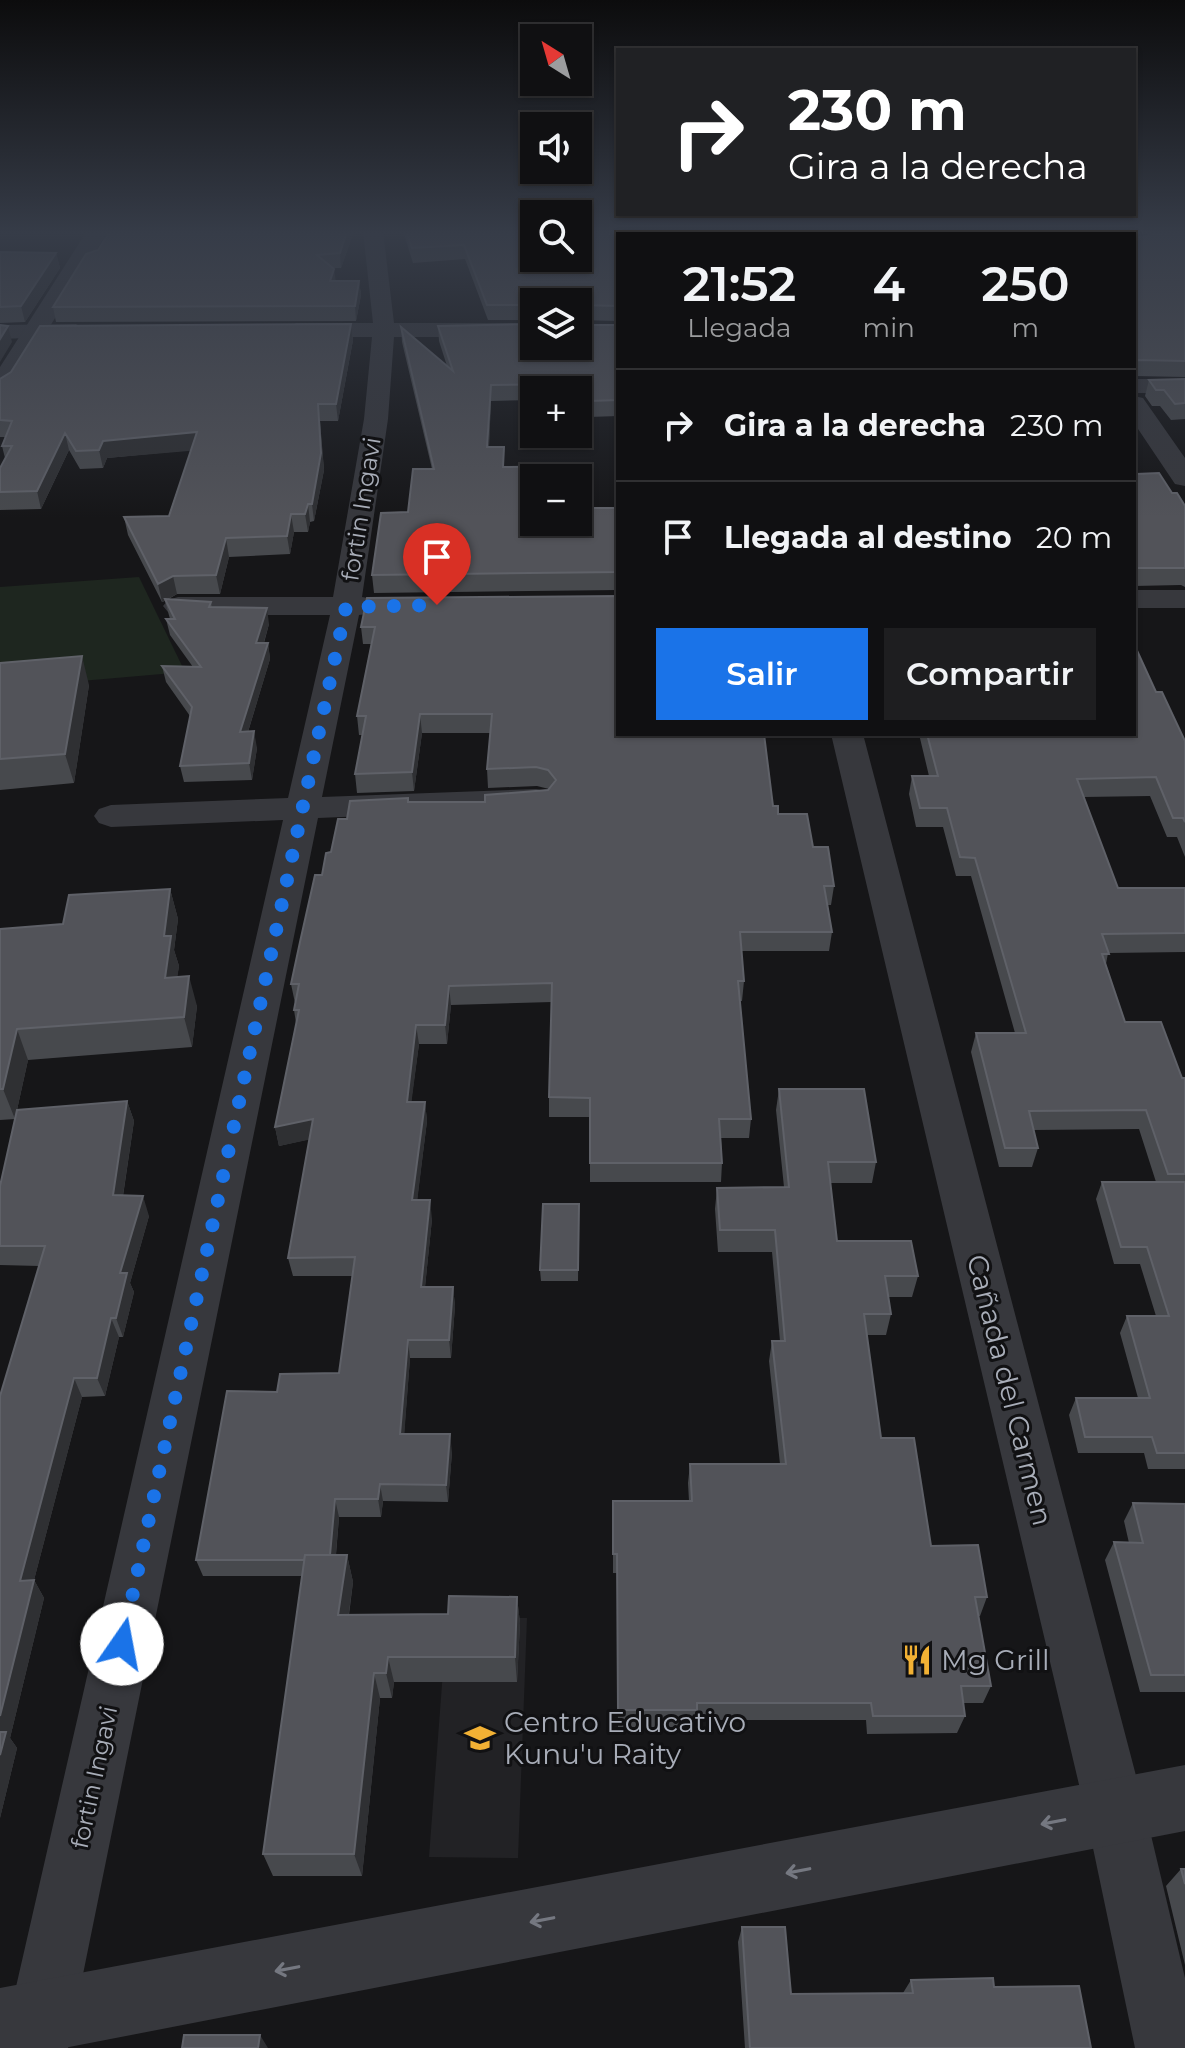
<!DOCTYPE html>
<html lang="es">
<head>
<meta charset="utf-8">
<style>
	:root { --surface:#101012; --page:#1e1e20; --text:#f1f3f6; --muted:#9c9d9f; --line:#303032; --accent:#1a73e8 }
	body { margin:0; font-family:Montserrat,sans-serif; background:var(--page); color:var(--text); height:100vh; display:flex; flex-direction:column; font-size:30px; white-space:nowrap }
	* { box-sizing:border-box; margin:0 }
	p { font-size:26px; color:var(--muted) }
	.icon { flex:none; width:44px; height:44px; fill:none; stroke:currentColor; stroke-width:2; stroke-linecap:round; stroke-linejoin:round }
	.map { position:relative; flex:1; overflow:hidden }
	.details { position:absolute; left:616px; top:232px; width:520px; height:504px; display:flex; flex-direction:column; background:var(--surface); border-radius:0px; box-shadow:0 2px 6px #0004,0 0 0 2px var(--line) }
	.details>* { flex:none }
	.banner { position:absolute; left:616px; top:48px; width:520px; height:168px; border-radius:0px; box-shadow:0 2px 6px #0004,0 0 0 2px var(--line); background:#202124; color:#fff; overflow:hidden }
	.needle { width:52px; rotate:323deg }
	.buttons { position:absolute; left:520px; top:24px; display:grid; gap:16px }
	.buttons a { display:grid; place-items:center; width:72px; height:72px; border-radius:0px; background:var(--surface); box-shadow:0 2px 6px #0004,0 0 0 2px var(--line); font-size:40px }
	.pin { position:absolute; display:grid; place-items:center; width:68px; height:68px; color:#fff; margin:-82px -34px; border-radius:50% 50% 50% 0; rotate:-45deg; box-shadow:0 0 8px #0007 }
	.pin .icon { rotate:45deg }
	.me { position:absolute; width:88px; margin:-44px; rotate:12deg; stroke-linejoin:round; filter:drop-shadow(0 0 6px #0008) }
	.turn { display:flex; align-items:center; gap:28px; height:168px; padding:0 40px; font-size:36px }
	.turn .icon { width:104px; height:104px; stroke-width:2.5 }
	.turn b { display:block; font-size:56px; line-height:68px }
	.eta { display:flex; justify-content:space-evenly; align-items:center; height:136px; text-align:center }
	.eta b { font-size:48px; font-weight:600; line-height:56px }
	.primary-button { display:flex; gap:16px; margin-top:auto; padding:16px 40px }
	.primary-button a { flex:1; height:92px; border-radius:0px; background:var(--accent); color:#fff; font-size:32px; font-weight:600; line-height:92px; text-align:center }
	.primary-button a+a { background:var(--page); color:var(--text) }
	ul { padding:0; list-style:none }
	li { display:flex; align-items:center; gap:24px; height:112px; padding:0 40px; border-top:2px solid var(--line) }
	li div { flex:1 }
	li b { display:block; font-size:30px }
	li em { font-style:normal }
	.map>svg:first-child { display:block }
	.built { fill:#222225 }
	.green { fill:#1e261f }
	.lines { fill:none; stroke-linecap:round; stroke-linejoin:round }
	.minor { fill:#37383d; fill-rule:evenodd }
	.tertiary { fill:#37383d; fill-rule:evenodd }
	.wall { fill:#47494d }
	.shaded-wall { fill:#2f3033 }
	.building { fill:#525359; stroke:#5f6168; stroke-width:2; fill-rule:evenodd }
	.oneway { stroke:#757881 }
	.route { stroke:#1a73e8; stroke-width:14; stroke-dasharray:0 25.2 }
	.labels { text-anchor:middle; dominant-baseline:central; stroke-width:6; stroke-linejoin:round; paint-order:stroke }
	.street-label { font-size:24px; fill:#a8adb8; stroke:#111113 }
	.near-street-label { font-size:28px; fill:#a8adb8; stroke:#111113 }
	.near-poi-label { font-size:28px; fill:#a8adb8; stroke:#111113; text-anchor:start }
</style>
</head>
<body>
<div class="map">
<svg width="1185" height="2048" viewBox="0 0 1185 2048">
	<rect width="100%" height="100%" fill="#161618"/>
	<!-- built -->
	<path class="built" d="M447,1618H527L518,1858L429,1857Z"/>
	<!-- green -->
	<path class="green" d="M139,577L185,672L0,688V587Z"/>
	<g class="lines">
		<!-- minor -->
		<path class="minor" d="M363,231H383L394,323H534V337H394L388,419L362,597L380,600L385,606L380,612L359,615L322,797L536,789L548,792L553,799L548,806L536,809L318,818L68,2048H2L283,820L111,827L99,823L94,816L99,809L111,805L288,798L330,615H178L168,612L163,606L168,600L178,597H333L364,419L372,337H296L285,330L296,323H373Z
			M76,324L87,331L84,336L0,339V325Z
			M1134,379H1185V393H1134Z
			M1134,590H1185V608H1134Z
			M831,734H863L1145,1810L1185,1978V2048H1135L1085,1810Z"/>
		<!-- tertiary -->
		<path class="tertiary" d="M87,231H108L13,387L9,392L0,395V367Z
			M1134,396L1143,398L1185,458V486L1175,484L1134,423Z
			M1185,1765V1831L64,2048H0V1988Z"/>
	</g>
	<!-- wall -->
	<path class="wall" d="M354,231L341,268H333L335,281H359L361,295L356,321L56,322L53,307Z
		M403,231H1155L1135,235V238L1185,231V377L1135,376L1134,395V234H618V321L578,320V302H534V320H488L465,259L413,263Z
		M0,252L56,253L60,268L25,322L0,323Z
		M351,324L353,340L338,421H320L324,470L314,521L310,522L308,532H294L290,554L229,557L220,594H177L167,600L211,602L212,607L269,624L264,643H268L270,659L248,732L257,748L252,780L184,782L180,766L190,716L166,682L162,666L193,667L170,635L166,619H170L165,601L162,602L128,535L124,517L169,516L191,450L107,458L103,468L80,469L69,450L41,509L0,510V468L5,458L2,446L5,437H0V379Z
		M618,325V416L589,417L582,399H578V390H534V400L491,401L489,447L505,467L590,508H618V590L374,593L372,575L432,469L402,342L401,327L447,366L439,341L438,326Z
		M1185,379V419L1171,420L1160,406H1152L1145,396L1149,380Z
		M1134,470L1136,474L1172,493L1185,506V587L1181,585L1134,586Z
		M618,596V734H790V736H764L773,806L778,814L813,847L834,886L831,905H827L832,932L829,951H741L744,981L742,1001H740L751,1119L749,1138H721L722,1163L721,1182H590V1117H549V1097L552,1002L451,1005L447,1044H419L411,1102H425L427,1121L417,1200L432,1219L425,1287H453L455,1306L451,1358H410L404,1434L452,1452L448,1502L383,1501L381,1517H339L336,1555H347L353,1582L349,1615L448,1614L517,1597L520,1623L517,1682H394L392,1698H380L362,1876H273L263,1854L302,1576H203L196,1560L277,1392L339,1373L352,1276H293L288,1258L310,1139L279,1146L275,1127L296,1023L294,1010L295,1003L291,984L322,875L347,819L408,798L409,802H485L549,789L537,786L488,788L487,769L490,733H422L414,791L357,793L355,774L362,735H359L357,716L371,644H363L361,627Z
		M0,663L89,685L74,783L0,790Z
		M1156,692L1185,741V857L1177,837H1167L1150,796L1084,797L1118,888H1185V952L1108,953L1106,964L1125,1022L1182,1078H1185V1469H1148L1144,1453H1078L1069,1415L1076,1398H1138L1120,1333L1127,1316H1156L1140,1264H1114L1096,1199L1102,1182H1156L1139,1129L1034,1130L1038,1148L1032,1167H999L971,1052L976,1033H1015L971,876H956L943,827H916L909,794L912,776H929L919,734H1134Z
		M170,889L178,919L174,950L179,966L177,977L197,1006L192,1047L28,1060L15,1119L0,1120V929L63,924Z
		M779,1089L876,1162L872,1183H830L837,1241L918,1276L912,1297H888L891,1314L886,1335H867L881,1438L931,1546L987,1597L980,1616H978L991,1686L983,1703H963L965,1716L957,1733L867,1734L866,1720H696L695,1727H618L617,1573H613V1501H689L688,1483L690,1464H780L769,1361L772,1341H780L772,1252H718L715,1209L717,1188L784,1187L776,1110Z
		M127,1101L134,1121L123,1196L149,1216L130,1283L134,1292L123,1337H119L105,1396L82,1397L34,1580L44,1598L10,1738L17,1748L0,1818V1396L39,1266L0,1265V1186Z
		M579,1204L578,1281H541L540,1270Z
		M1133,1503L1185,1504V1692H1140L1105,1560L1114,1542L1129,1543L1124,1521Z
		M1181,1869H1185V1965L1166,1886Z
		M742,1927L791,1994L903,1993L911,1980L994,1987L1091,2048H745L738,1942Z"/>
	<!-- shaded-wall -->
	<path class="shaded-wall" d="M347,231H354L341,268L340,253Z
		M1133,231H1155L1134,236Z
		M56,253L60,268L25,322L21,306Z
		M334,269L336,283L330,281Z
		M359,281L361,295L356,321L355,306Z
		M351,324L353,340L338,421L336,404Z
		M8,326L12,342L0,362V339Z
		M491,385V401L488,463L487,447Z
		M318,404L324,470L314,521L312,504Z
		M197,432L200,450L107,458L103,468L99,450L103,441Z
		M65,433L69,450L41,509L37,491Z
		M308,504L310,522L308,532L305,514Z
		M291,514L294,532L290,554L287,536Z
		M226,538L229,557L220,594L216,575Z
		M173,576L177,594L162,602L158,584Z
		M267,608L269,624L259,659L256,643Z
		M268,643L270,659L243,748L240,732Z
		M82,656L89,685L74,783L65,754Z
		M420,714L422,733L414,791L412,772Z
		M254,731L257,748L252,780L249,763Z
		M170,889L178,919L174,950L179,966L173,1008L165,978L164,936Z
		M189,976L197,1006L192,1047L184,1017Z
		M449,986L451,1005L447,1044L445,1025Z
		M416,1025L419,1044L409,1121L407,1102Z
		M17,1029L28,1060L15,1119L3,1089Z
		M127,1101L134,1121L120,1215L113,1195Z
		M425,1102L427,1121L415,1219L412,1200Z
		M313,1119L317,1138L279,1146L275,1127Z
		M143,1196L149,1216L130,1283L134,1292L123,1337L116,1318L120,1273Z
		M430,1200L432,1219L423,1306L421,1287Z
		M453,1287L455,1306L451,1358L449,1340Z
		M111,1318L119,1337L105,1396L97,1378Z
		M408,1340L410,1358L403,1452L400,1434Z
		M74,1378L82,1397L34,1580L44,1598L10,1738L17,1748L0,1818V1716L20,1581Z
		M450,1434L452,1452L448,1502L446,1485Z
		M380,1484L383,1501L381,1517L378,1499Z
		M335,1499L339,1517L334,1576L330,1560Z
		M347,1555L353,1582L345,1641L338,1615Z
		M517,1597L520,1623L517,1682L515,1657Z
		M388,1657L394,1682L392,1698L386,1673Z
		M374,1673L380,1698L362,1876L354,1854Z
		M260,2035L268,2048H258Z"/>
	<!-- building -->
	<path class="building" d="M110,231H347L340,253L317,255L334,269L330,281H359L355,306L53,307L86,254L98,250Z
		M406,231H534V258H578V231H1135V238L1176,231H1185V361L1138,360L1135,363L1134,391V234H618V306L578,305V302H534V305H487L464,245L412,248Z
		M0,252L56,253L21,306L0,307Z
		M351,324L336,404H318L321,453L312,504H308L305,514H291L287,536L226,538L216,575L173,576L158,584L124,517L169,516L197,432L103,441L99,450L76,451L65,433L37,491L0,492V468L12,446H2L12,421L0,420V379L11,372L40,326Z
		M534,324V346H578V325H618V400L589,401L582,384L491,385L487,447H504L503,467L588,466L590,508H618V572L372,575L381,513L408,512L413,469H434L401,327L453,371L438,326ZM534,478H578V522H534Z
		M0,325L8,326L0,339Z
		M1185,379V403L1175,404L1164,390H1156L1149,380Z
		M1134,470L1136,474L1159,473L1172,493H1177L1185,506V568H1134Z
		M618,596V734H764L773,806H778V814H807L813,847H828L834,886H824L832,932H740L744,981H738L751,1119H719L722,1163H590V1098L549,1097L552,983L449,986L445,1025H416L407,1102H425L412,1200H430L421,1287H453L449,1340H408L400,1434H450L446,1485L380,1484L378,1499H335L330,1555H305L304,1560H196L227,1391L277,1392L280,1374L339,1373L355,1257L288,1258L313,1119L275,1127L299,1010H294L299,984H291L300,942L315,875H322L326,853L331,852L338,819H347L350,801L408,798V802H485V795L548,790L556,780L548,770L536,767L487,769L492,714H420L412,772L355,774L366,716H357L375,627H361L367,598Z
		M165,599L211,602L209,607L267,608L256,643H268L240,732L254,731L249,763L180,766L192,707L162,666L201,667L166,619H175Z
		M1134,644L1156,692H1162L1185,741V822L1183,818H1173L1156,777L1077,779L1118,888H1185V933L1102,934L1109,954H1102L1125,1022H1161L1182,1078H1185V1174H1168L1146,1110L1029,1111L1038,1148H1005L976,1033H1026L975,858L960,857L947,808H920L912,776H938L927,734H1134Z
		M82,656L65,754L0,759V663Z
		M170,889L164,936H171L165,978L189,976L184,1017L17,1029L3,1089H0V929L63,924L69,895Z
		M779,1089H864L876,1162H828L837,1241H911L918,1276H885L891,1314H864L881,1438H914L931,1546L978,1545L987,1597H975L991,1686H961L965,1716H873L871,1703H697V1710H618L617,1554H613V1501H692L690,1464H786L772,1341H785L775,1230H720L717,1188L789,1187Z
		M127,1101L113,1195L143,1196L120,1273H127L116,1318H111L97,1378H74L20,1581L34,1580L0,1716V1396L45,1246H0V1186L17,1110Z
		M1102,1182H1185V1453H1157L1152,1437H1085L1076,1398H1150L1127,1316H1169L1147,1247H1121Z
		M543,1204H579L578,1270H540Z
		M1133,1503L1185,1504V1675H1151L1114,1542L1143,1543Z
		M305,1555H347L338,1615L448,1614L449,1596L517,1597L515,1657H388L386,1673H374L354,1854H263Z
		M0,1732H6L0,1755Z
		M1181,1869H1185V1884Z
		M742,1927H785L791,1994L913,1993L911,1980L993,1978L994,1987L1079,1986L1091,2048H750Z
		M184,2035H260L258,2048H182Z"/>
	<!-- one-way arrows -->
	<defs><path id="oneway-shaft" d="M-6 0H5M1.5-3L5.5 0L1.5 3" fill="none" stroke-width="1.6" stroke-linecap="round" stroke-linejoin="round" transform="scale(2)"/></defs>
	<g class="oneway">
		<use href="#oneway-shaft" transform="translate(1053 1822) rotate(169)"/>
		<use href="#oneway-shaft" transform="translate(798 1871) rotate(169)"/>
		<use href="#oneway-shaft" transform="translate(542 1920) rotate(169)"/>
		<use href="#oneway-shaft" transform="translate(287 1969) rotate(169)"/>
	</g>
	<!-- sky -->
	<linearGradient id="sky" x2="0" y2="1"><stop stop-color="#0c0c0d"/><stop offset="0.45" stop-color="#363c48"/><stop offset="1" stop-color="#363c48" stop-opacity="0"/></linearGradient>
	<rect width="1185" height="518" fill="url(#sky)"/>
	<g class="lines">
		<!-- route -->
		<path class="route" d="M122,1644L346,607L437,605"/>
	</g>
	<!-- icons -->
	<defs>
		<g id="restaurant-bare" transform="scale(2.4)"><path d="M-5-6h1v4h1v-4h1v4h1v-4h1v5L-1.5 .5V6h-2V.5L-5-1ZM5-6V6H3V1.5H1.5Q1.5-4 5-6Z" fill="#f2b134" stroke="#111113" stroke-width="2.5" paint-order="stroke"/></g>
		<g id="school-bare" transform="scale(2.4)"><path d="M0-5L7-2L0 1L-7-2ZM-4 1L0 2.5L4 1V4Q0 6-4 4Z" fill="#f2b134" stroke="#111113" stroke-width="2.5" paint-order="stroke"/></g>
	</defs>
	<g fill-rule="evenodd">
		<use href="#restaurant-bare" x="917" y="1660"/>
		<use href="#school-bare" x="480" y="1738"/>
	</g>
	<g class="labels">
		<!-- street labels -->
		<g class="street-label">
			<text transform="translate(361 509) rotate(-81)">fortin Ingavi</text>
			<text transform="translate(94 1777) rotate(-78)">fortin Ingavi</text>
		</g>
		<!-- near-street labels -->
		<g class="near-street-label">
			<text transform="translate(1010 1390) rotate(76)">Cañada del Carmen</text>
		</g>
		<!-- near-poi labels -->
		<g class="near-poi-label">
			<text x="941" y="1660">Mg Grill</text>
			<text x="504" y="1722">Centro Educativo<tspan x="504" dy="32">Kunu'u Raity</tspan></text>
		</g>
	</g>
</svg>
<div class="buttons">
<a><svg class="needle" viewBox="-14 -14 28 28"><path d="M0-13l5 13h-10z" fill="#e53935"/><path d="M0 13l5-13h-10z" fill="#9c9d9f"/></svg></a>
<a><svg class="icon" aria-label="sound" viewBox="0 0 24 24"><path d="M4 9h4l5-4v14l-5-4H4zM17 9q2 3 0 6"/></svg></a>
<a><svg class="icon" aria-label="search" viewBox="0 0 24 24"><circle cx="10" cy="10" r="6"/><path d="M15 15l6 6"/></svg></a>
<a><svg class="icon" aria-label="layers" viewBox="0 0 24 24"><path d="M12 4l9 5-9 5-9-5zM3 14l9 5 9-5"/></svg></a>
<a>+</a>
<a>−</a>
</div>
<div class="pin" style="left:437px;top:605px;background:#d93025"><svg class="icon" aria-label="arrive" viewBox="0 0 24 24"><path d="M6 21V4h12l-3 4 3 4H6"/></svg></div>
<svg class="me" style="left:122px;top:1644px" viewBox="-20 -20 40 40"><circle r="19" fill="#fff"/><path d="M0-13L10 11 0 6-10 11z" fill="#1a73e8"/></svg>
<div class="banner">
<div class="turn"><svg class="icon" aria-label="right" viewBox="0 0 24 24"><path d="M7 20v-9h11M14 6l5 5-5 5"/></svg><div><b>230 m</b>Gira a la derecha</div></div>
</div>
<section class="details">
<div class="eta">
<div><b>21:52</b><p>Llegada</p></div>
<div><b>4</b><p>min</p></div>
<div><b>250</b><p>m</p></div>
</div>
<ul>
<li><svg class="icon" aria-label="right" viewBox="0 0 24 24"><path d="M7 20v-9h11M14 6l5 5-5 5"/></svg><div><b>Gira a la derecha</b></div><em>230 m</em></li>
<li><svg class="icon" aria-label="arrive" viewBox="0 0 24 24"><path d="M6 21V4h12l-3 4 3 4H6"/></svg><div><b>Llegada al destino</b></div><em>20 m</em></li>
</ul>
<div class="primary-button"><a>Salir</a><a>Compartir</a></div>
</section>
</div>
</body>
</html>
